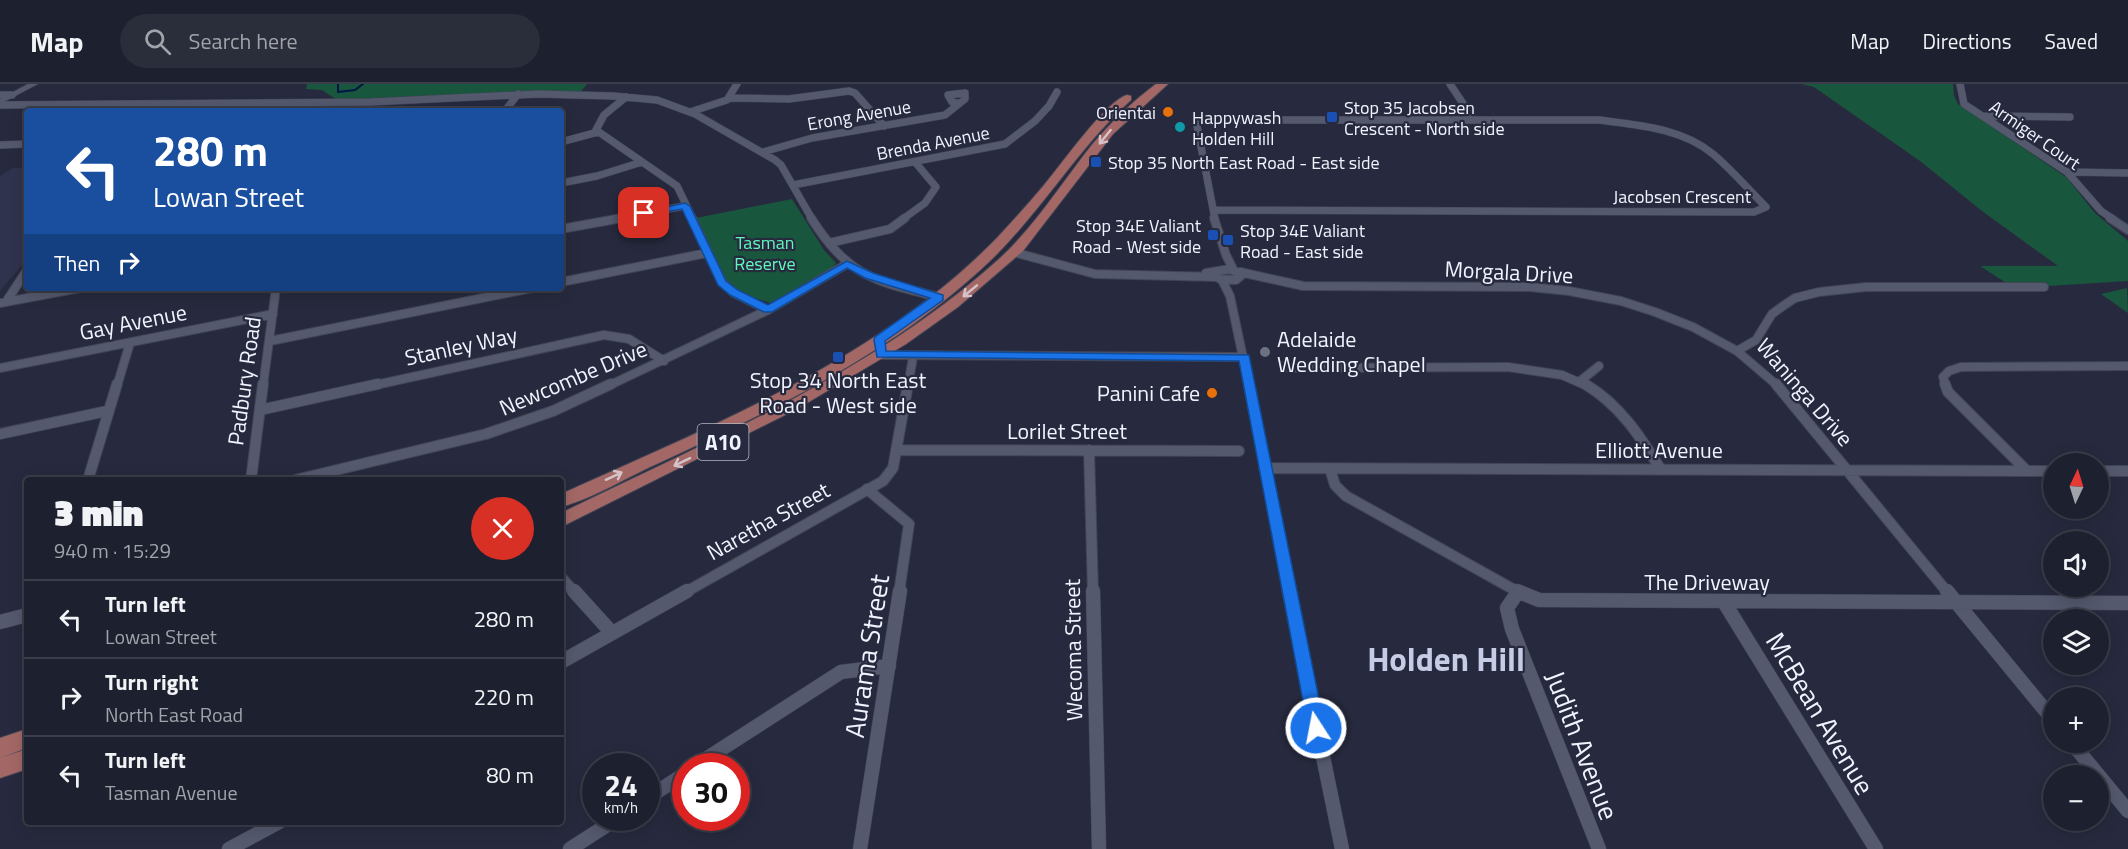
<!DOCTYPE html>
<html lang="en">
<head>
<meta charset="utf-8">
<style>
	:root { --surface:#1d202e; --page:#2a2d3a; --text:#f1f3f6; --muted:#a0a3aa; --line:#3b3e4a }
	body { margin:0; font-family:"Titillium Web",sans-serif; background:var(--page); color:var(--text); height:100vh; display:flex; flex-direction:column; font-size:22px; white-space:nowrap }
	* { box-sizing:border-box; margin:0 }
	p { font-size:20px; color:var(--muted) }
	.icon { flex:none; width:33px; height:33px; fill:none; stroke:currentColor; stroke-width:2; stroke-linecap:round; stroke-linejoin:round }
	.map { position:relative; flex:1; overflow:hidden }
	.details { position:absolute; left:24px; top:393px; width:540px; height:348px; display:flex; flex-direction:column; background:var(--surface); border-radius:6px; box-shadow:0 3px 15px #0003,0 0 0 2px var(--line) }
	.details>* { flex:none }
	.hud { position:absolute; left:24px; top:24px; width:540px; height:183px; border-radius:6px; box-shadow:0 3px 15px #0003,0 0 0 2px var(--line); background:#1a4fa0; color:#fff; overflow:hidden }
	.needle { width:39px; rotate:4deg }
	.controls { position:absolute; left:2043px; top:369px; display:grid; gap:12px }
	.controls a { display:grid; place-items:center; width:66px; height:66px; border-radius:50%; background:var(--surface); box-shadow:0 3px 15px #0003,0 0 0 2px var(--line); font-size:30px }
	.speed { position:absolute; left:582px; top:669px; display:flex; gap:12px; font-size:30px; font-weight:700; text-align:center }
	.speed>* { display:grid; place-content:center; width:78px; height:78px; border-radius:50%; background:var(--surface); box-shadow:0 3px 15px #0003,0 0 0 2px var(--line); line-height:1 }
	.speed small { font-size:15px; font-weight:400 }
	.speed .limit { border:9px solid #d22; background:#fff; color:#111 }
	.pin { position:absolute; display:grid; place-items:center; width:51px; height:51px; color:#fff; margin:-26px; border-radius:12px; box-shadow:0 3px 9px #0006 }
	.me { position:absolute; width:66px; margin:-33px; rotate:349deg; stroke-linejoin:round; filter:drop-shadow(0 0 4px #0008) }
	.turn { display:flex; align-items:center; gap:21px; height:126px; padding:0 30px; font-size:27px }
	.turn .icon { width:78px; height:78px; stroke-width:2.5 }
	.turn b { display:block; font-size:42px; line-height:51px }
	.then { display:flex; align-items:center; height:57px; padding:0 30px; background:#0003; gap:12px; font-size:22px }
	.round { display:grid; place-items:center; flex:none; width:63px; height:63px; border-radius:32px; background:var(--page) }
	.summary { display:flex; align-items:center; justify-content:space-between; height:102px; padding:0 30px }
	h1 { font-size:36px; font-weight:800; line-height:45px }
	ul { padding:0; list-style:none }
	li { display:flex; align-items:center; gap:18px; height:78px; padding:0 30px; border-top:2px solid var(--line) }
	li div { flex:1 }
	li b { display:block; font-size:22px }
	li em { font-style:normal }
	header { display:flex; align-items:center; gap:36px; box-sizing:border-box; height:84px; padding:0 30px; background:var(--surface); border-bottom:2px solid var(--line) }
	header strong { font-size:28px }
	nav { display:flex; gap:33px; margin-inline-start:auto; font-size:21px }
	.search { width:420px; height:54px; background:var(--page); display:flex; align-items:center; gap:15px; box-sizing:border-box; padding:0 21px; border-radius:33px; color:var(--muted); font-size:22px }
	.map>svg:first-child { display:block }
	.built { fill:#2f334d }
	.green { fill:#19563e }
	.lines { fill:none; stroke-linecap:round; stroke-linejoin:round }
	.stream { stroke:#001446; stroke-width:2 }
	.minor-far3-casing { stroke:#424454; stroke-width:8 }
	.minor-far2-casing { stroke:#424454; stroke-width:10 }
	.minor-far1-casing { stroke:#424454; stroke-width:12 }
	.minor-casing { stroke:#424454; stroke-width:15 }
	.tertiary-casing { stroke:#424454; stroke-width:1 }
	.trunk-casing { stroke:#424454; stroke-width:2 }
	.minor-far3 { stroke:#54596e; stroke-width:7 }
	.minor-far2 { stroke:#54596e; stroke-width:8 }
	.minor-far1 { stroke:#54596e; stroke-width:10 }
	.minor { stroke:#54596e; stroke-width:14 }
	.tertiary { fill:#54596e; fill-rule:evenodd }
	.trunk { fill:#a36866; fill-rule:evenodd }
	.oneway { stroke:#d6c3c9 }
	.route { fill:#1a73e8; stroke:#114b97; stroke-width:1.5 }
	.food-dot { fill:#e8710a; stroke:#272a3e; stroke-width:2 }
	.transit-dot { fill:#1a4fb4; stroke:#272a3e; stroke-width:2 }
	.culture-dot { fill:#0f9aa8; stroke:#272a3e; stroke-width:2 }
	.worship-dot { fill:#6b7280; stroke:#272a3e; stroke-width:2 }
	.labels { text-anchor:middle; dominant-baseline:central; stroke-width:4.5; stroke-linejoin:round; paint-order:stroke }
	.far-poi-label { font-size:18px; fill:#f1f4fe; stroke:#272a3e; text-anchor:start }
	.far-street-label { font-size:18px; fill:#f1f4fe; stroke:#272a3e }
	.far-park-label { font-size:18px; fill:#60f8bb; stroke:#272a3e }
	.shield { fill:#272a3e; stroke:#b4b7c4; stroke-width:1.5 }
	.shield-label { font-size:21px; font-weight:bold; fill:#f1f4fe }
	.street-label { font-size:22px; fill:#f1f4fe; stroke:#272a3e }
	.poi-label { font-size:22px; fill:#f1f4fe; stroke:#272a3e; text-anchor:start }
	.near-street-label { font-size:27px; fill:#f1f4fe; stroke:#272a3e }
	.near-district-label { font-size:33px; font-weight:bold; fill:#c6cce5; stroke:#272a3e }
</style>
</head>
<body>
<header>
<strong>Map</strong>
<div class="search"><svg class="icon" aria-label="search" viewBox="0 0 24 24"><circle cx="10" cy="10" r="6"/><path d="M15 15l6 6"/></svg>Search here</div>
<nav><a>Map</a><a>Directions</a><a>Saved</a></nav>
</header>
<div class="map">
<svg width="2128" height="765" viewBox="0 0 2128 765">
	<rect width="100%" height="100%" fill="#272a3e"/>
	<!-- built -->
	<path class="built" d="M13,84H27V175L0,207V92Z"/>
	<!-- green -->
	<path class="green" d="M307,0H587L579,10L340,18L322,6L306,5Z
		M1801,0H1953L1954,12L1958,20L2066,93L2095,129L2128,157V197L2014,204L1980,182H2058L1982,127L1920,77L1814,3Z
		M792,115L824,166L836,179L832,185L771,219L745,211L722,198L691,135Z
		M2127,204L2128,229L2101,210Z"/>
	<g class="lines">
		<!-- stream -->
		<path class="stream" d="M338,0V8L355,6L363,0"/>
		<!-- minor-far3 casing -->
		<g class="minor-far3-casing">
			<path id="minor-far3" d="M1450,0L1474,36
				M1960,0L1964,20L2067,88L2101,127L2113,135
				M0,11H12
				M626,13L604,31L596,46L677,102L693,135
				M729,14L789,15L849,7L855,9L884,42
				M0,21L371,18L538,10L613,12L657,16L695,30L775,76L781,81L812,135
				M505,27L518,10
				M690,28L727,16L737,0
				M1983,32L2070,33
				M561,58L598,48
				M0,61L27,60
				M763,68L812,54L945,31L965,15V9L948,11L952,18L957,19
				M2067,88L2128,89
				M561,99L597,92L642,78
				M793,101L1005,60L1035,37L1049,22L1057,8
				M614,135L685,122
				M903,135L925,119L936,103L915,78
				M1215,135L1197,42L1199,38L1207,36H1599C1638,41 1682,44 1713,70C1732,86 1749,106 1766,123L1754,128L1215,126"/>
		</g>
		<!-- minor-far2 casing -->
		<g class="minor-far2-casing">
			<path id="minor-far2" d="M692,134L722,198L734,209L768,226
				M811,134C849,193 874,197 939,213
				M1214,134L1226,171L1233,185
				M2110,134L2128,146
				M561,145L622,134
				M829,159L890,145L905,134
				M1013,168L1095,190L1217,193
				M1240,188L1303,202L1530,203L1569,207L1621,217L1655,228L1693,243L1737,267
				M1206,189L1230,185L1242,191L1236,196L1220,195
				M1222,196L1230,212L1249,302
				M561,198L707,169
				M6,218L27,186
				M0,219L80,204
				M270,257L532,204
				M881,271L1244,273
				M0,284L273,230
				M1289,284L1508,283L1562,291L1587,302
				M1579,298L1599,282
				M117,302L130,259
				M263,302L276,204
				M371,302L604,251L629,255L664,277
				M608,302L768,226L847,180
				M908,302L913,273
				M1778,302L1737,267L1756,256L1772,230L1783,222L1795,214L1819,208L1866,203H2044
				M1946,302L1943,293L1949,287L1961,283L2128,282"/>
		</g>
		<!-- minor-far1 casing -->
		<g class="minor-far1-casing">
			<path id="minor-far1" d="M1249,300L1290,509
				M1585,300C1620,321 1640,352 1661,386
				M1776,300L1948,509
				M1945,300L1948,308L2027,387
				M260,326L378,300
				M0,350L107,327
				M896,366L1239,367
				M1089,366L1093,509
				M1264,384L2054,387
				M1330,385L1335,401L1346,412L1520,509
				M2098,387H2128
				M88,396L117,300
				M251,396L263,300
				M295,396L486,350L553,327L611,300
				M867,405L909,440L899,509
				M561,493L575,509
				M684,509L883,397L893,384L908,300"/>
		</g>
		<!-- minor casing -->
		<g class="minor-casing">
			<path id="minor" d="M574,507L612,549
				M1093,507L1099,765
				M1289,507L1342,765
				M1517,507L1539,516L2128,519
				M1947,507L2054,637
				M1518,508L1507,524L1512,545L1599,765
				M1724,518L1876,765
				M0,538L27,531
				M561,578L687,507
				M2071,658L2128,727
				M695,682L841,588L889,582
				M646,715L686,689
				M229,765L279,738
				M570,765L618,734
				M860,765L900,507"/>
		</g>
		<!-- tertiary casing -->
		<g class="tertiary-casing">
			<path id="tertiary" d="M28,0H38L0,20V15Z"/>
		</g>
		<!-- trunk casing -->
		<g class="trunk-casing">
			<path id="trunk" d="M1156,0H1168L1113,50L1023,167L958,223L906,260L797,325L561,443V429C711,356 874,288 999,175C1035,142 1061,100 1091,62C1110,39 1132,18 1156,0Z
				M1127,11L1131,12V16C1079,63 1043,125 993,174C899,265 778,324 661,378C629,392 594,414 561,423V410C713,341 878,276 997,154C1013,137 1029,119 1045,100C1061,81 1106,17 1127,11Z
				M27,645V664L0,674V654Z
				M27,665V685L0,694V674Z"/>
		</g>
		<!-- minor-far3 -->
		<use href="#minor-far3" class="minor-far3"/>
		<!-- minor-far2 -->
		<use href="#minor-far2" class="minor-far2"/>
		<!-- minor-far1 -->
		<use href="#minor-far1" class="minor-far1"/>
		<!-- minor -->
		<use href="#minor" class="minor"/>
		<!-- tertiary -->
		<use href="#tertiary" class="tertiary"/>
		<!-- trunk -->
		<use href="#trunk" class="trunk"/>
	</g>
	<!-- one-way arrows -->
	<defs><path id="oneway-shaft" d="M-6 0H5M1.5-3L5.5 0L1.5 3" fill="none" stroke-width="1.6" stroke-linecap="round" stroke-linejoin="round" transform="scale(1.5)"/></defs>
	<g class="oneway">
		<use href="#oneway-shaft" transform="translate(1105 53) rotate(129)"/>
		<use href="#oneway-shaft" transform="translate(970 207) rotate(141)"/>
		<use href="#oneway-shaft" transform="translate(682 378) rotate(154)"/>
		<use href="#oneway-shaft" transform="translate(614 392) rotate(-25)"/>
	</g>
	<!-- route -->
	<path class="route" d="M685,119L690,122L726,197L738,206L768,221L847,177L873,189L943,211V216L885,257L886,267L1249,271L1325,644L1322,649L1316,651L1310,649L1308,644L1239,277L877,273L874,256L875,253L930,214L865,194L847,184L772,228H764L730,211L718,201L682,125L644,132L639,129Z"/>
	<!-- markers -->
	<g class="food-dot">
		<circle cx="1168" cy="28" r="6"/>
		<circle cx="1212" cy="309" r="6"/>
	</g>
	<g class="transit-dot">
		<rect x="1326" y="27" width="12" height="12" rx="3"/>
		<rect x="1090" y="72" width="12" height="12" rx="3"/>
		<rect x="1207" y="145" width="12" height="12" rx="3"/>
		<rect x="1222" y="150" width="12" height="12" rx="3"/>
		<rect x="832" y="267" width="12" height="12" rx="3"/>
	</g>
	<circle class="culture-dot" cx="1180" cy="43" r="6"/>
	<circle class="worship-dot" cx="1265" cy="268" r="6"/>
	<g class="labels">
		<!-- far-poi labels -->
		<g class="far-poi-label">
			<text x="1344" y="23">Stop 35 Jacobsen<tspan x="1344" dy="21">Crescent - North side</tspan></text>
			<text x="1156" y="28" text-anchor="end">Orientai</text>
			<text x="1192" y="33">Happywash<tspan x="1192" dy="21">Holden Hill</tspan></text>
			<text x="1108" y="78">Stop 35 North East Road - East side</text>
			<text x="1201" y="141" text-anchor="end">Stop 34E Valiant<tspan x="1201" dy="21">Road - West side</tspan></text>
			<text x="1240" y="146">Stop 34E Valiant<tspan x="1240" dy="21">Road - East side</tspan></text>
		</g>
		<!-- far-street labels -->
		<g class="far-street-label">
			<text transform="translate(859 31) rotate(-10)">Erong Avenue</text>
			<text transform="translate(2035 51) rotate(35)">Armiger Court</text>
			<text transform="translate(933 59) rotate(-11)">Brenda Avenue</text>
			<text x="1682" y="112">Jacobsen Crescent</text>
		</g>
		<!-- far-park labels -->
		<g class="far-park-label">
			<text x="765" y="158">Tasman<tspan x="765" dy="21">Reserve</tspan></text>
		</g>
		<!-- shield labels -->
		<rect class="shield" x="697.5" y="340" width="51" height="36" rx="4.5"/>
		<g class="shield-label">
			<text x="723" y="358">A10</text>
		</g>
		<!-- street labels -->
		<g class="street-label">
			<text transform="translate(1509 188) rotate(3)">Morgala Drive</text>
			<text transform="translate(133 238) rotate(-11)">Gay Avenue</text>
			<text transform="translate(461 262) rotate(-12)">Stanley Way</text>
			<text transform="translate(573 294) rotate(-23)">Newcombe Drive</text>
			<text transform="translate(244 297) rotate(-82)">Padbury Road</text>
			<text transform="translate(1805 308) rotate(49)">Waninga Drive</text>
			<text x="1067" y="347">Lorilet Street</text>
			<text x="1659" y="366">Elliott Avenue</text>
			<text transform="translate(768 437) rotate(-29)">Naretha Street</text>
			<text x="1707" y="498">The Driveway</text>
			<text transform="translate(1073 566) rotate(-91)">Wecoma Street</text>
		</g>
		<!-- poi labels -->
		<g class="poi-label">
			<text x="1277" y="255">Adelaide<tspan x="1277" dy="25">Wedding Chapel</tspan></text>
			<text x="838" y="296" text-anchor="middle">Stop 34 North East<tspan x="838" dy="25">Road - West side</tspan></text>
			<text x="1200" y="309" text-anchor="end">Panini Cafe</text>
		</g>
		<!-- near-street labels -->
		<g class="near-street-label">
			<text transform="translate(866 572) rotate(-81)">Aurama Street</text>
			<text transform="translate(1821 629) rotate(59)">McBean Avenue</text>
			<text transform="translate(1583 661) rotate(69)">Judith Avenue</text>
		</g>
		<!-- near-district labels -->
		<g class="near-district-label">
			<text x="1446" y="575">Holden Hill</text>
		</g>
	</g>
</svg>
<div class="controls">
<a><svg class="needle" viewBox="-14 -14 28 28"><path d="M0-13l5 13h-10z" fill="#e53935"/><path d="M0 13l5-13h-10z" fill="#a0a3aa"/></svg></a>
<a><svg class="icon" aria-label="sound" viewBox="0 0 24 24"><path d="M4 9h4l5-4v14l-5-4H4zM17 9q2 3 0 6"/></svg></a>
<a><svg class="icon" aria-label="layers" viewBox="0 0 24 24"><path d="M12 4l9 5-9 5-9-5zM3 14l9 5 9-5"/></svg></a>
<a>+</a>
<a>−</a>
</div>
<div class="speed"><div>24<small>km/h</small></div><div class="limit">30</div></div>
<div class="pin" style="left:644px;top:129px;background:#d93025"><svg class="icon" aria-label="arrive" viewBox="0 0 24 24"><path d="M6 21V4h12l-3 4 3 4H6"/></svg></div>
<svg class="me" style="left:1316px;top:644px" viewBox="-20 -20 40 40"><circle r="17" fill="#1a73e8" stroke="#fff" stroke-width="3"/><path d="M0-11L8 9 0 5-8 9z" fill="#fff"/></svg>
<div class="hud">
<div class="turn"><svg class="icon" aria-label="left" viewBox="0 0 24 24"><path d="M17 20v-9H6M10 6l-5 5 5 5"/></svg><div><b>280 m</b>Lowan Street</div></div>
<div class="then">Then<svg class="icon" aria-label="right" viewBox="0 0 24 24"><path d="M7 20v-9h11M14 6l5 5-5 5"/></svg></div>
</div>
<section class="details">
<div class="summary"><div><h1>3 min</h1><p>940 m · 15:29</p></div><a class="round" style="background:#d93025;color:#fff"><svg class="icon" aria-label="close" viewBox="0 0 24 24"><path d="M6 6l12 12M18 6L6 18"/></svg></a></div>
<ul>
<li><svg class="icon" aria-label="left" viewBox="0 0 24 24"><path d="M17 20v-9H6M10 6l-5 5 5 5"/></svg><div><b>Turn left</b><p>Lowan Street</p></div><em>280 m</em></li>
<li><svg class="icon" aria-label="right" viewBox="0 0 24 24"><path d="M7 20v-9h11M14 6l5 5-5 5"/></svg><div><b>Turn right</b><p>North East Road</p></div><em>220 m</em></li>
<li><svg class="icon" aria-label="left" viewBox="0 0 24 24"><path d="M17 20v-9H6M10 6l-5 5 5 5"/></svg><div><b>Turn left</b><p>Tasman Avenue</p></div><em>80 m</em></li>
</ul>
</section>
</div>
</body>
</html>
